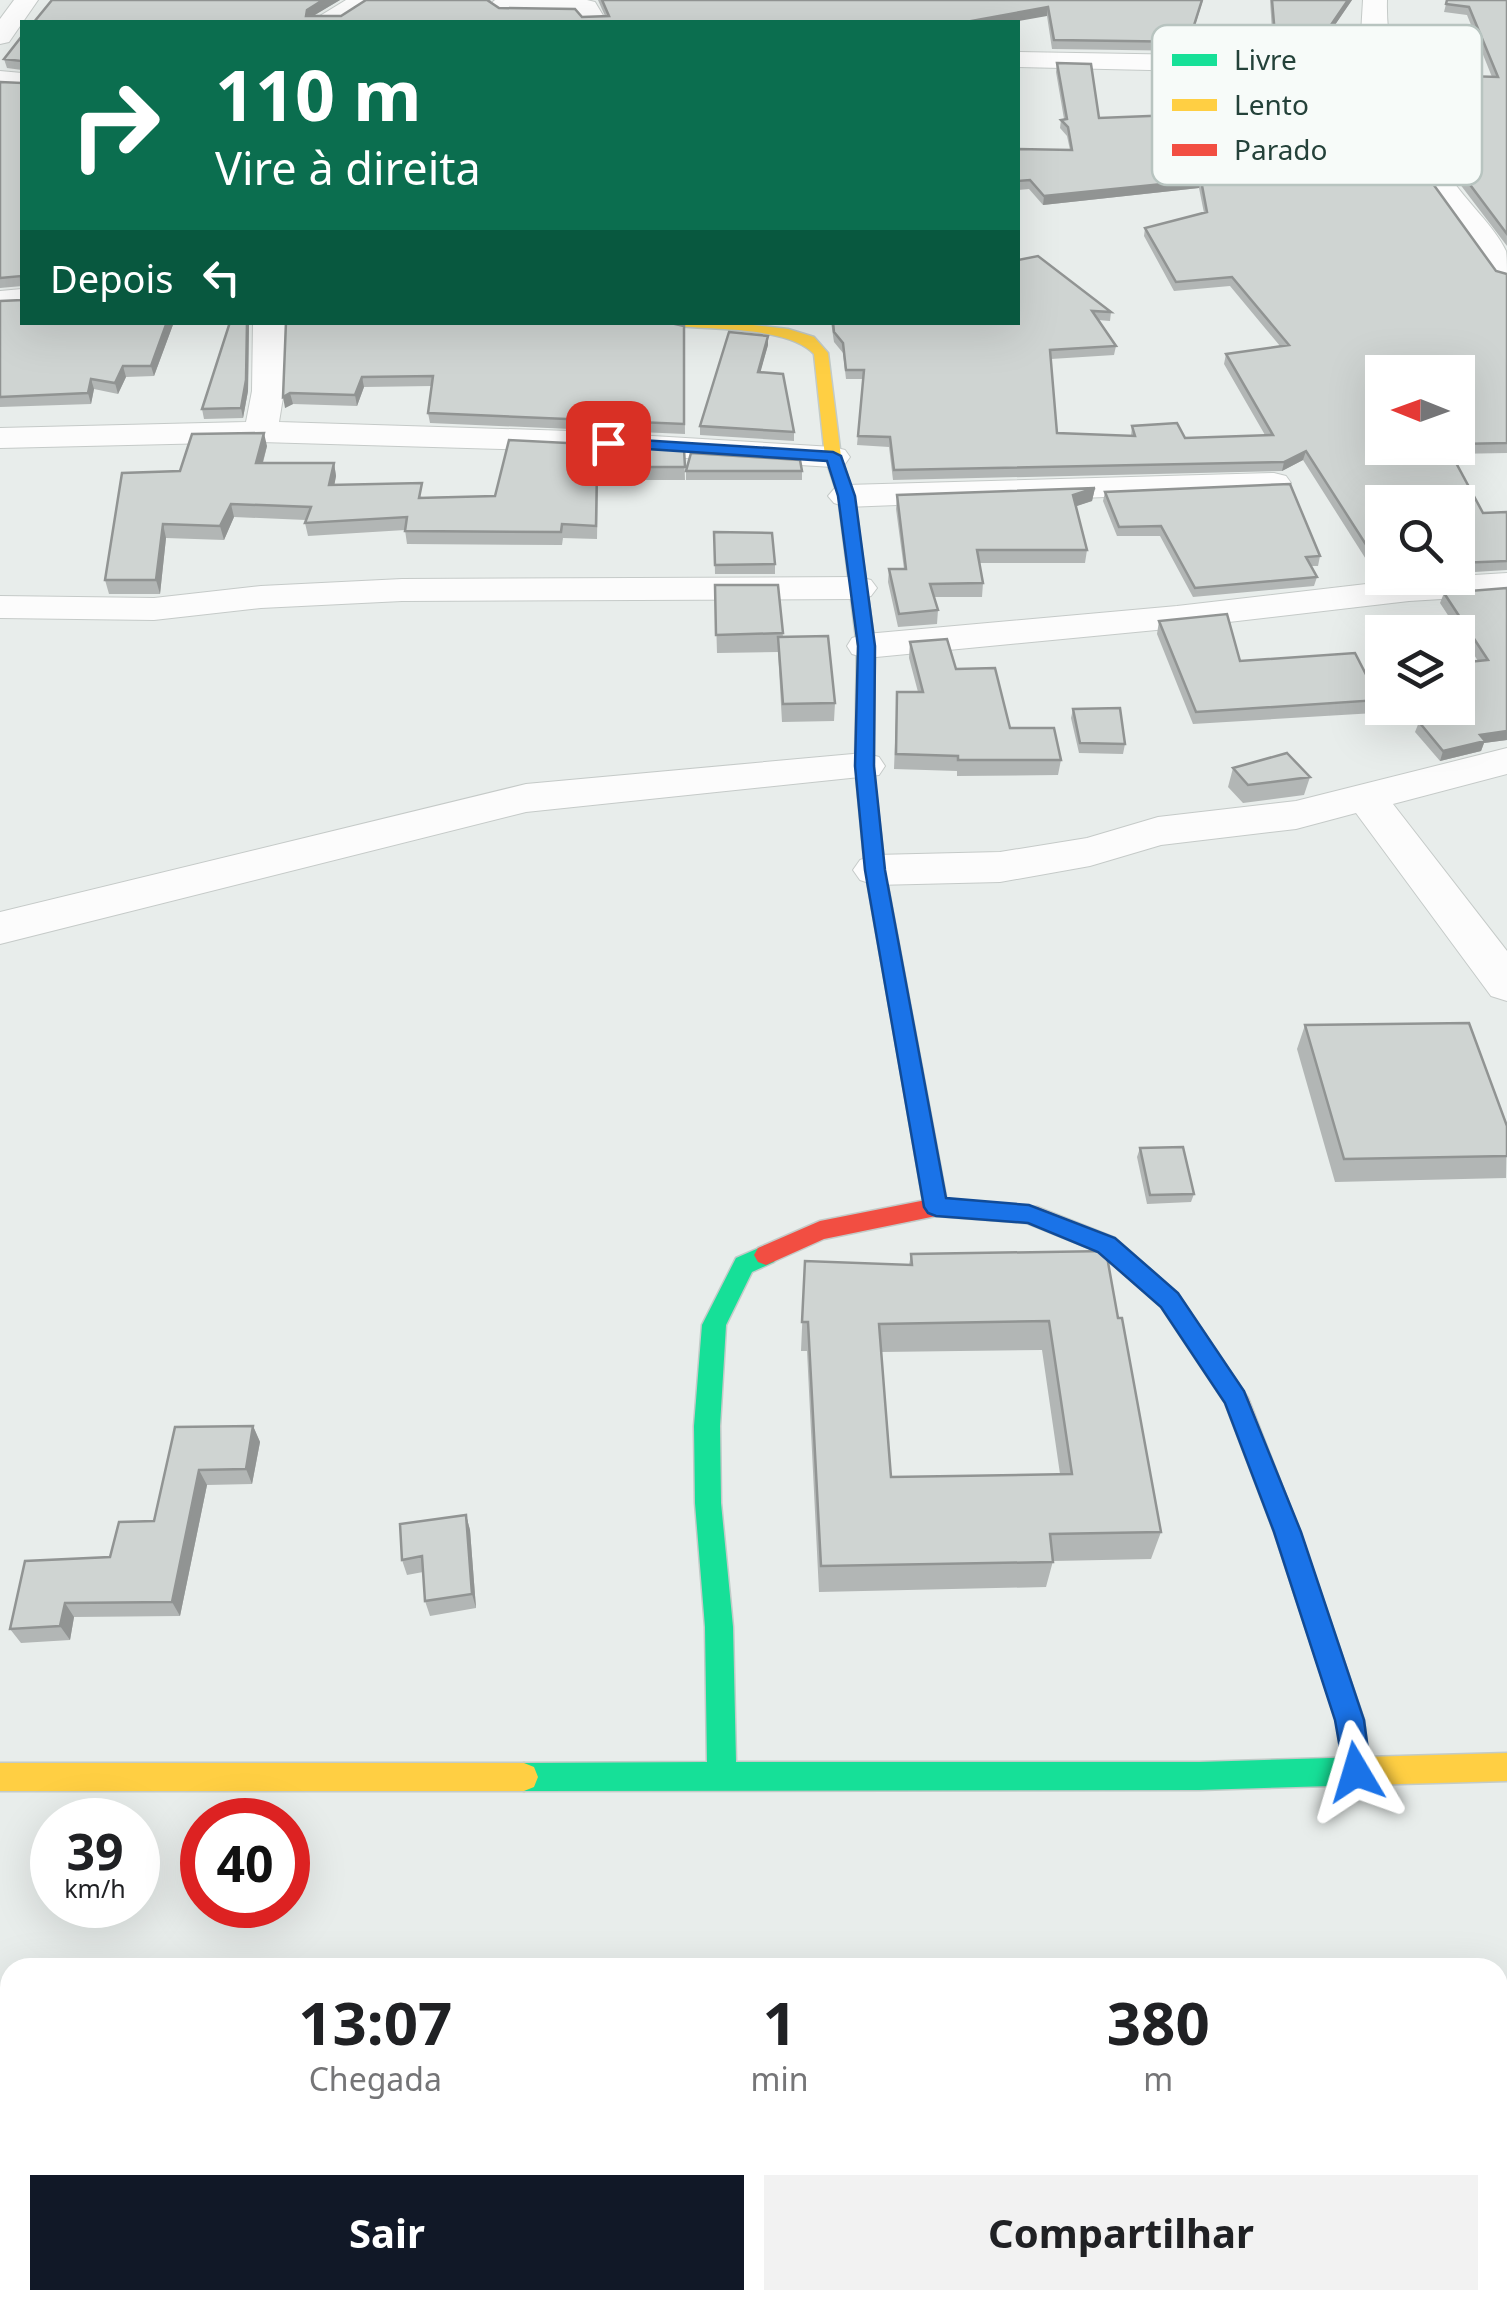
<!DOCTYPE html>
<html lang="pt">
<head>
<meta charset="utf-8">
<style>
	:root { --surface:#fff; --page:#f2f2f2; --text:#202124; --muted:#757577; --accent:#111827 }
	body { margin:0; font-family:"Noto Sans",sans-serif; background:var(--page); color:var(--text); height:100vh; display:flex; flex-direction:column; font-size:38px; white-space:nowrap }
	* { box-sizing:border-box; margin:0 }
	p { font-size:32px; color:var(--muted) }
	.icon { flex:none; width:55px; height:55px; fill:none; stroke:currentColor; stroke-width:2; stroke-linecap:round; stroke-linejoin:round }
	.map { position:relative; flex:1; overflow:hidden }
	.panel { position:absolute; left:0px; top:1958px; width:1508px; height:352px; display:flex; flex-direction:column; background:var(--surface); border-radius:30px 30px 0 0; box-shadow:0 10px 40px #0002 }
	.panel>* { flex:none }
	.banner { position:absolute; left:20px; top:20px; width:1000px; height:305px; border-radius:0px; box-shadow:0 10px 40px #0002; background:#0b6e4f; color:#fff; overflow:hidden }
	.needle { width:65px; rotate:271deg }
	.buttons { position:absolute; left:1365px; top:355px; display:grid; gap:20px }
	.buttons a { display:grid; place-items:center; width:110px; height:110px; border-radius:0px; background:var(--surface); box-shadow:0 10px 40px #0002; font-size:50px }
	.speed { position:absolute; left:30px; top:1798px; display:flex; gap:20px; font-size:50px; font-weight:700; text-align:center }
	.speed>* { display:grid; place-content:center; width:130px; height:130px; border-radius:50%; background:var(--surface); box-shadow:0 10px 40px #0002; line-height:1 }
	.speed small { font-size:25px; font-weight:400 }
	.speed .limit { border:15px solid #d22; background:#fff; color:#111 }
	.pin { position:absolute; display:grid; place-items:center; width:85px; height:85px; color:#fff; margin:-42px; border-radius:20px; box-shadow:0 5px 15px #0006 }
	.me { position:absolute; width:110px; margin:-55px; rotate:353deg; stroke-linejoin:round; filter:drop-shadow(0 0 8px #0008) }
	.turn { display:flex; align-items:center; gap:35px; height:210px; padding:0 30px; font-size:45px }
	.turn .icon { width:130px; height:130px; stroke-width:2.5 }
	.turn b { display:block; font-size:70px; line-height:85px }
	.then { display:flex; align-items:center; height:95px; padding:0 30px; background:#0003; gap:20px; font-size:38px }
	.eta { display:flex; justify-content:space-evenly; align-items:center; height:170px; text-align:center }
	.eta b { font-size:60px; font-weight:700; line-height:70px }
	.button { display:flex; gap:20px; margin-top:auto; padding:20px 30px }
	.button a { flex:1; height:115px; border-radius:0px; background:var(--accent); color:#fff; font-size:40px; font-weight:700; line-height:115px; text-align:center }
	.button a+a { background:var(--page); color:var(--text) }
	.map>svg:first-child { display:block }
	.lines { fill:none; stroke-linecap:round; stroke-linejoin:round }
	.street-casing { stroke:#c5cac8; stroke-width:2 }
	.fast-casing { stroke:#c3cbc8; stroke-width:3 }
	.slow-casing { stroke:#c3cbc8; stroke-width:3 }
	.jam-casing { stroke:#c3cbc8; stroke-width:3 }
	.street { fill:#fcfcfc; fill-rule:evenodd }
	.fast { fill:#16e098; fill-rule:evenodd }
	.slow { fill:#ffcf43; fill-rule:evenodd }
	.jam { fill:#f24e42; fill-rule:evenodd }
	.wall { fill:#b2b6b5; fill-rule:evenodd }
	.shaded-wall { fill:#919493 }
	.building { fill:#cfd4d2; stroke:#919493; stroke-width:2.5; fill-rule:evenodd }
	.route { fill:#1a73e8; stroke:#114b97; stroke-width:2.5 }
	.key { fill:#f7fbf9; stroke:#b8c4c0; stroke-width:2.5 }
	.key-label { font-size:28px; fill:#24423a }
</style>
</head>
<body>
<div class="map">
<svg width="1507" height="2309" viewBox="0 0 1507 2309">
	<rect width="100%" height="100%" fill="#e8edeb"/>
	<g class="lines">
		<!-- street casing -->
		<g class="street-casing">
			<path id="street" d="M14,0H38L9,42L0,44V19Z
				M346,0H376L340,22H310Z
				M495,0H587L595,2L607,22H583L578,14L500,13L488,6Z
				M1363,0H1387C1385,67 1413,123 1450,177C1465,200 1495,227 1506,251C1507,258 1507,272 1507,281L1496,278C1450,219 1401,157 1374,86L1193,71L1018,67V52L1193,55L1368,70L1361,34Z
				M0,71L22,73V89L0,87Z
				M22,289V307L0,309V291Z
				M253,322H285L284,391L279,422L570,431L833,447L845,450L850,457L845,464L833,467L570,451L261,442L0,448V428L246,422L252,391Z
				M1274,473L1286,476L1291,483L1286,490L846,507L834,503L828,496L834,489L846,485Z
				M1507,573V595L1409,601L1177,628L866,658L852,654L847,646L852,638L866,634L1177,606L1409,579Z
				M858,577L871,580L877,588L871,596L858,599L402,601L261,608L154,620L0,618V596L154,598L261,586L402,579Z
				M1507,748V774L1393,804L1507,951V1001L1491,996L1356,813L1296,829L1161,845L1090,866L1000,882L875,885L860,880L853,870L860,860L875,855L1000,852L1087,838L1158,817L1296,801Z
				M864,753L879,757L885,766L879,775L526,812L0,944V912L526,784Z"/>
		</g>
		<!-- fast casing -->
		<g class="fast-casing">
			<path id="fast" d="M911,1060L922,1068L948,1207L944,1213H928L924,1207L900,1068Z
				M766,1245L774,1248L778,1255L774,1262L752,1272L726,1325L720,1426L721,1503L733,1627L736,1762H1199L1365,1757L1375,1761L1379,1771L1375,1781L1365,1785L1199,1790L524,1791L514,1787L510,1777L514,1767L524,1763L707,1762L705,1627L695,1503L694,1426L702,1325L736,1258Z"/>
		</g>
		<!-- slow casing -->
		<g class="slow-casing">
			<path id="slow" d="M672,322H726L788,329L814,337L828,353L841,457L854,496L875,646L873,766L885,870L922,1068L919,1074L911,1076L900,1068L865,870L855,766L857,646L838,496L825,457L814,354C789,327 716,330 679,326Z
				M1507,1753V1781L1365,1785L1355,1781L1351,1771L1355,1761L1365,1757Z
				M0,1763H524L534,1767L538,1777L534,1787L524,1791H0Z"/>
		</g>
		<!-- jam casing -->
		<g class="jam-casing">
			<path id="jam" d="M936,1198L1037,1207L1115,1238L1177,1293L1248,1398L1300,1532L1364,1720L1370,1772L1366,1782L1356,1786L1346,1782L1336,1720L1274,1532L1225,1403L1161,1307L1099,1252L1027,1223L936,1216L824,1239L766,1265L758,1262L754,1255L758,1248L820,1221Z"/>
		</g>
		<!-- street -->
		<use href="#street" class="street"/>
		<!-- fast -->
		<use href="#fast" class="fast"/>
		<!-- slow -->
		<use href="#slow" class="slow"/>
		<!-- jam -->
		<use href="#jam" class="jam"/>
	</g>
	<!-- wall -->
	<path class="wall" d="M52,0H340L313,16H341L366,0H491L489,2L499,8L582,17L605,16L598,0H1203L1191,38L1273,47L1270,0H1352L1317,50L1318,53L1316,62L1193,51L1052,49L1047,16L34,22Z
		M1447,0H1507V246L1453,175L1414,107L1416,98L1435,99L1429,83L1432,75L1492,77L1467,15L1444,12Z
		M22,36V322H174L154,376L126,377L118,394L94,389L91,404L0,407V301L22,300V286L0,288V82L22,83V70L7,68L4,59Z
		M1057,63L1099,118L1170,116L1160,74L1161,66L1364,152L1496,271L1507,274V453L1452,454L1483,513L1507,512V570L1458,573V502H1382V563L1369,564L1303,460L1282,471L893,480L889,447L857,445L863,379H846L843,353L834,342L831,322H1018V260L1111,312L1110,321L1098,320L1116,346L1114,355L1051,359L1057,433L1131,436L1132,426L1185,438L1265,435L1224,364L1226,354L1280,346L1230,286L1174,291L1144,236L1145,228L1204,213L1199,188L1043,205L1029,189L1018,190V149L1070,150L1067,136L1060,128L1061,120L1064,119L1056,72ZM1458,372V448H1382Z
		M230,322H249L248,391L243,418L204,419L202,409Z
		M286,322L684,326L685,434L430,423L428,413L432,386L364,387L357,406L293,404L285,408Z
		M768,336V345L760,372L794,432V441L700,435V426Z
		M509,440L684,449L685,480H598L597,539L563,538L562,545L407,544L405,530L308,536L305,523L306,520L234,517L224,540L166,538L160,594H109L105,580L180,471L267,446L263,463H334L336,476L334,485L423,497L495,496Z
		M686,471H802V480H686Z
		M1095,488L1092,501L1076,506L1087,550L1085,563H980L983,583L982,597H934L938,610L937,624L898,627L888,582L889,569H904L896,509L897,495Z
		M1105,492L1320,556L1318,566H1311L1317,577L1314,586L1193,597L1160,536H1117L1103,501Z
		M714,532L775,564V574H715Z
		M715,585H778L783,637L835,703L834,721L782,722L778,652L717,653Z
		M1507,588V740L1484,743L1481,751L1440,761L1415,732L1419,722L1446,714L1445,708H1458L1478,661L1440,603L1444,593Z
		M1159,621L1240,661L1379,700L1375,713L1193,724L1157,634Z
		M910,642L956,669L1010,728L1061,760L1058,775L957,776V771L894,769L897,692H918L909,658Z
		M1073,709L1125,744L1123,754L1079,753L1071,718Z
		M1233,768L1310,777L1304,795L1243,803L1228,787Z
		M1305,1025L1507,1126L1506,1178L1335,1182L1297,1049Z
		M1140,1148L1194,1194L1191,1202L1147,1204L1137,1157Z
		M911,1254L1118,1318L1161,1532L1151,1559L1053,1561L1046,1587L819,1592L807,1351H801L805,1261L909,1265ZM1042,1350L1060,1474L891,1477L881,1352Z
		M253,1426L260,1442L252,1484L207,1485L180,1616L74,1617L70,1640L21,1643L10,1629L110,1557L154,1521L175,1427Z
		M466,1515L470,1530L476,1608L430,1616L425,1601L423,1572L407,1575L402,1560Z
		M795,2300H913L912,2309H831L795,2303Z"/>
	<!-- shaded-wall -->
	<path class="shaded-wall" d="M323,0H340L308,19L306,16L307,10Z
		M1348,0H1352L1316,53V47Z
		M1048,7L1047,16L1013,22H966Z
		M1201,180L1199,188L1043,205L1044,196Z
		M167,322H174L154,376L151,366Z
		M247,322H249L248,391L243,418L241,408Z
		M768,336V345L758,381V372Z
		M123,366L126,377L118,394L115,383Z
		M362,377L364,387L357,406L355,395Z
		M91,379L94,389L91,404L88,393Z
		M290,393L293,404L285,408L283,397Z
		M264,433L267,446L259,476L256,463Z
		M1306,451L1303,460L1282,471L1284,462Z
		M334,463L336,476L332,498L329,485Z
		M1095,488L1092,501L1071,508L1073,495Z
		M231,504L234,517L224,540L220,526Z
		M163,524L166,538L160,594L156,580Z
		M1507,731V740L1484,743L1481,751L1440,761L1443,751L1480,735Z
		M253,1426L260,1442L252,1484L246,1469Z
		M199,1470L207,1485L180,1616L172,1602Z
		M466,1515L470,1530L476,1608L472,1594Z
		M65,1603L74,1617L70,1640L60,1626Z"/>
	<!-- building -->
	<path class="building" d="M52,0H323L307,10L306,16H341L366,0H487L499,8L575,9L582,17L609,16L602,0H1202L1190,38L1276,47L1272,0H1348L1316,47L1318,53L1195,42L1054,40L1048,7L966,22H34Z
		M1447,0H1507V234L1456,166L1416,98L1441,99L1432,75L1498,77L1469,7L1446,4Z
		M22,36V322H167L151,366H123L115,383L91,379L88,393L0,397V301L22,300L21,276L0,278V82L22,83V61L4,59Z
		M1057,63L1091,64L1099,118L1174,115L1161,66L1329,78L1364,152H1410L1496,271L1507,274V443L1458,444V372H1382V448H1448L1483,513L1507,512V561L1458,563V502H1382V554H1372L1306,451L1284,462L894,470L890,437L858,436L864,370H846L843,343L834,332L833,322H1018V260L1038,256L1111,312L1092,311L1116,346L1050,350L1057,433L1135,436L1132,426L1177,423L1185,438L1273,435L1226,354L1289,345L1232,277L1176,282L1145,228L1207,212L1201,180L1044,196L1030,180L1018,181V149L1072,150L1068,127L1061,120L1067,119Z
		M230,322H247L246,380L241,408L202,409Z
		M286,322H666L684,326V424L428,413L433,376L362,377L355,395L290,393L283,397Z
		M729,332L768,336L758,372L783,374L794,432L700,426Z
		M264,433L256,463H334L329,485L422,483L419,498L495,496L509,440L684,449L685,467H597L596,526L562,524L561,532L405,531L407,517L305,523L311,507L231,504L220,526L163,524L156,580H105L122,473L180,471L192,434Z
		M691,453L800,460L802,471H686Z
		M1290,484L1320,556L1306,557L1317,577L1195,588L1161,526L1119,527L1105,492Z
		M1095,488L1073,495L1087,550H977L983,583L930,584L938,610L899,614L889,569H906L897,495Z
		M714,532L772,533L775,564L715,565Z
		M715,585H778L783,633L716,635Z
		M1507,588V731L1480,735L1485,741L1443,751L1419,722L1451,712V708H1458V663L1488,660L1444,593Z
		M1227,614L1240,661L1355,653L1379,700L1196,712L1159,621Z
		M828,636L835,703L783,704L778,637Z
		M947,639L956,669L995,668L1010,728H1054L1061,760H958V756L896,754L897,692H923L910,642Z
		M1120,708L1125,744L1080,743L1073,709Z
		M1287,753L1310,777L1248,785L1233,768Z
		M1469,1023L1507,1126V1156L1344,1159L1305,1025Z
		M1183,1147L1194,1194L1150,1195L1140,1148Z
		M1106,1251L1118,1318H1122L1161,1532L1050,1534L1053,1562L821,1566L808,1322H802L805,1261L912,1265L911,1254ZM1049,1321L1072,1474L891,1477L879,1324Z
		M253,1426L246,1469L199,1470L172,1602L65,1603L60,1626L10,1629L25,1561L110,1557L119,1522L154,1521L175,1427Z
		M466,1515L472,1594L425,1601L422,1556L402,1560L400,1524Z
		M812,2300H913L912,2309H867Z"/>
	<!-- route -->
	<path class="route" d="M608,438L833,452L841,456L855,496L875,646L874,766L885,870L946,1198L1029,1205L1115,1238L1178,1293L1244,1391L1301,1532L1364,1720L1371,1772L1367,1782L1356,1786L1346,1782L1335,1720L1274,1532L1225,1403L1161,1307L1098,1252L1028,1223L936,1216L928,1213L924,1207L865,870L855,766L858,646L838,496L827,461L602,446L600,443Z"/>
	<!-- legend -->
	<rect x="1152" y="25" width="330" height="160" rx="15" class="key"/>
	<rect x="1172" y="54" width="45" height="12" fill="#16e098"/>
	<rect x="1172" y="99" width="45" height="12" fill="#ffcf43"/>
	<rect x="1172" y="144" width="45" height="12" fill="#f24e42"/>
	<g class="key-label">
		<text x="1234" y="70">Livre</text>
		<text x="1234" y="115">Lento</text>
		<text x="1234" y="160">Parado</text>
	</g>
</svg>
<div class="buttons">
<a><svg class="needle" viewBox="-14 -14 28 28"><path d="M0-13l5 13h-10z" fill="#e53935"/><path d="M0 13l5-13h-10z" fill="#757577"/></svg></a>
<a><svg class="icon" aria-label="search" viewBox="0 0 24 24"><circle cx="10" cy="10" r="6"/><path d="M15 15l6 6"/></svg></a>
<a><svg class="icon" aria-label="layers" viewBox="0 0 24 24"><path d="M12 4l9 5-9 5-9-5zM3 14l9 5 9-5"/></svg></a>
</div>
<div class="speed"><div>39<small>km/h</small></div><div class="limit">40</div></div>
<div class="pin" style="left:608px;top:443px;background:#d93025"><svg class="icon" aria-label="arrive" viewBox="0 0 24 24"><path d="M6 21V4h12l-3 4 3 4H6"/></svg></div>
<svg class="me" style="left:1356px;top:1772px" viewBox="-20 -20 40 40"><path d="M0-17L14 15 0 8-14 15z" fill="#1a73e8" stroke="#fff" stroke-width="4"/></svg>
<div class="banner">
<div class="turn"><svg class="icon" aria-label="right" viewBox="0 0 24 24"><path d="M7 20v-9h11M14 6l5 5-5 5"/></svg><div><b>110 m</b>Vire à direita</div></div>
<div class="then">Depois<svg class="icon" aria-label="left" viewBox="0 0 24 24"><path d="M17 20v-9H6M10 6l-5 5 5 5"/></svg></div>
</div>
<section class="panel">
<div class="eta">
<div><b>13:07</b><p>Chegada</p></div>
<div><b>1</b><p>min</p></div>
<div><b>380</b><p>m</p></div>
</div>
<div class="button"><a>Sair</a><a>Compartilhar</a></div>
</section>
</div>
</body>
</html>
